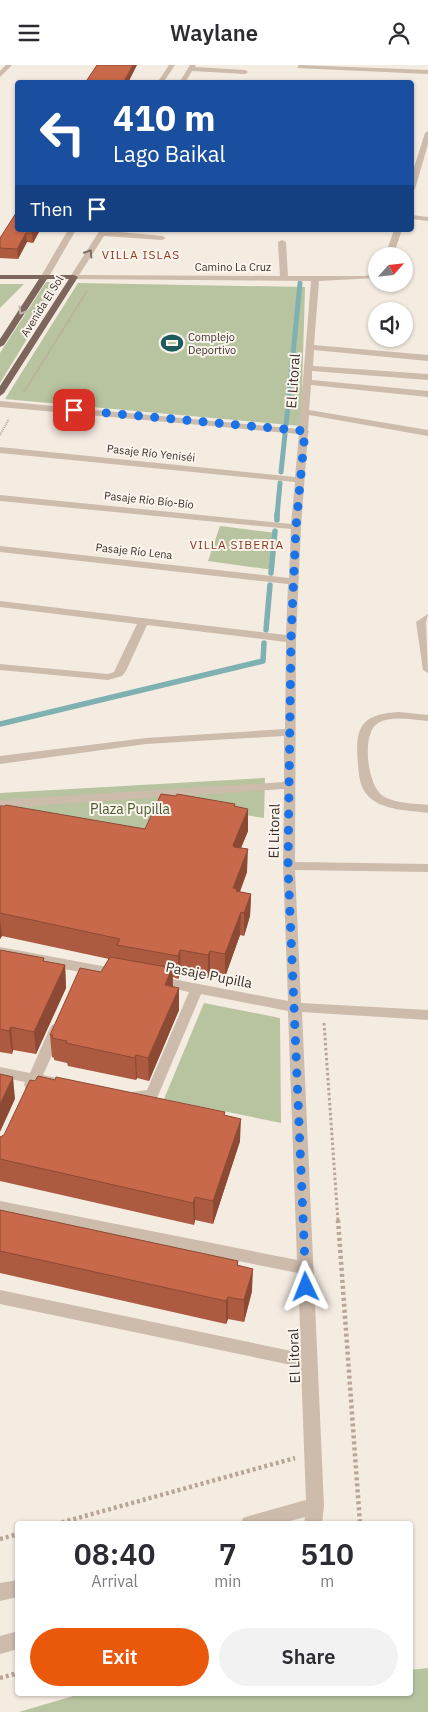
<!DOCTYPE html>
<html lang="en">
<head>
<meta charset="utf-8">
<style>
	:root { --surface:#fff; --page:#f2f2f3; --text:#2b2b33; --muted:#7c7c81; --accent:#ea580c }
	body { margin:0; font-family:"IBM Plex Sans",sans-serif; background:var(--page); color:var(--text); height:100vh; display:flex; flex-direction:column; font-size:19px; white-space:nowrap }
	* { box-sizing:border-box; margin:0 }
	p { font-size:16px; color:var(--muted) }
	.icon { flex:none; width:28px; height:28px; fill:none; stroke:currentColor; stroke-width:2; stroke-linecap:round; stroke-linejoin:round }
	.map { position:relative; flex:1; overflow:hidden }
	.sheet { position:absolute; left:15px; top:1456px; width:398px; height:175px; display:flex; flex-direction:column; background:var(--surface); border-radius:5px; box-shadow:0 1px 4px #0004 }
	.sheet>* { flex:none }
	.banner { position:absolute; left:15px; top:15px; width:399px; height:152px; border-radius:5px; box-shadow:0 1px 4px #0004; background:#1a4fa0; color:#fff; overflow:hidden }
	.needle { width:32px; rotate:63deg }
	.controls { position:absolute; left:368px; top:182px; display:grid; gap:10px }
	.controls a { display:grid; place-items:center; width:45px; height:45px; border-radius:50%; background:var(--surface); box-shadow:0 1px 4px #0004; font-size:25px }
	.pin { position:absolute; display:grid; place-items:center; width:42px; height:42px; color:#fff; margin:-21px; border-radius:10px; box-shadow:0 2px 8px #0006 }
	.me { position:absolute; width:55px; margin:-28px; rotate:358deg; stroke-linejoin:round; filter:drop-shadow(0 0 4px #0008) }
	.turn { display:flex; align-items:center; gap:18px; height:105px; padding:0 15px; font-size:22px }
	.turn .icon { width:65px; height:65px; stroke-width:2.5 }
	.turn b { display:block; font-size:35px; line-height:42px }
	.then { display:flex; align-items:center; height:48px; padding:0 15px; background:#0003; gap:10px; font-size:19px }
	.eta { display:flex; justify-content:space-evenly; align-items:center; height:85px; text-align:center }
	.eta b { font-size:30px; font-weight:600; line-height:35px }
	.button { display:flex; gap:10px; margin-top:auto; padding:10px 15px }
	.button a { flex:1; height:58px; border-radius:30px; background:var(--accent); color:#fff; font-size:20px; font-weight:600; line-height:58px; text-align:center }
	.button a+a { background:var(--page); color:var(--text) }
	header { display:flex; justify-content:space-between; align-items:center; height:65px; padding:0 15px; background:var(--surface); font-size:22px; font-weight:600 }
	.map>svg:first-child { display:block }
	.green { fill:#b8c4a0 }
	.lines { fill:none; stroke-linecap:round; stroke-linejoin:round }
	.stream-far1 { stroke:#7fb0b2; stroke-width:5 }
	.stream { stroke:#7fb0b2; stroke-width:5.5 }
	.path-far2 { stroke:#b9a596; stroke-width:2; stroke-dasharray:1 1; stroke-linecap:butt }
	.path-far1 { stroke:#b9a596; stroke-width:3; stroke-dasharray:2.5 2.5; stroke-linecap:butt }
	.path { stroke:#b9a596; stroke-width:4.5; stroke-dasharray:3 3; stroke-linecap:butt }
	.minor { fill:#cdbbac; fill-rule:evenodd }
	.major { fill:#7d675c; fill-rule:evenodd }
	.wall { fill:#ac5a40 }
	.shaded-wall { fill:#8c4a34 }
	.building { fill:#c8694b; stroke:#8c4a34 }
	.oneway { stroke:#7d6f65 }
	.oneway2 { stroke:#c2b5ac }
	.route { stroke:#1a73e8; stroke-width:9; stroke-dasharray:0 16.2 }
	.labels { text-anchor:middle; dominant-baseline:central; stroke-width:4; stroke-linejoin:round; paint-order:stroke }
	.far-street-label { font-size:11px; fill:#3b302b; stroke:#fbf5ee }
	.far-poi-label { font-size:11px; fill:#3b302b; stroke:#fbf5ee; text-anchor:start }
	.far-neighbourhood-label { font-size:12px; letter-spacing:1px; fill:#8c3b22; stroke:#fbf5ee }
	.street-label { font-size:14px; fill:#3b302b; stroke:#fbf5ee }
	.park-label { font-size:14px; fill:#4a5a2e; stroke:#fbf5ee }
</style>
</head>
<body>
<header><svg class="icon" aria-label="menu" viewBox="0 0 24 24"><path d="M4 6h16M4 12h16M4 18h16"/></svg>Waylane<svg class="icon" aria-label="person" viewBox="0 0 24 24"><circle cx="12" cy="8" r="4"/><path d="M4 21q1-7 8-7t8 7"/></svg></header>
<div class="map">
<svg width="428" height="1647" viewBox="0 0 428 1647">
	<rect width="100%" height="100%" fill="#f4ebe1"/>
	<!-- green -->
	<path class="green" d="M46,217H62L0,318V288Z
		M78,218L305,222L301,361L5,334Z
		M0,219H24L0,243Z
		M220,461L276,468L273,505L208,496Z
		M265,713L264,753L162,737L146,771L0,748V728Z
		M204,938L280,953L281,1058L164,1034Z
		M428,1603V1647H19L80,1629H410V1605Z"/>
	<g class="lines">
		<!-- stream-far1 -->
		<path class="stream-far1" d="M286,360L300,218
			M281,407L285,369
			M277,451L280,418"/>
		<!-- stream -->
		<path class="stream" d="M277,455V449
			M271,508L275,466
			M266,565L270,520
			M0,659L263,596L264,578"/>
		<!-- path-far2 -->
		<path class="path-far2" d="M24,327L87,226
			M0,370L9,354"/>
		<!-- path-far1 -->
		<path class="path-far1" d="M324,958L338,1156"/>
		<!-- path -->
		<path class="path" d="M338,1155L360,1459
			M56,1459L295,1393
			M0,1474L18,1469
			M0,1613L18,1608"/>
		<!-- minor -->
		<path class="minor" d="M6,0H12L0,12V6Z
			M169,0H175L163,18H157Z
			M190,0H196L195,2L245,5L248,7L245,9L192,6L185,18H179Z
			M299,0L428,5V9L297,3Z
			M428,66V79L415,124L411,126V112L425,68Z
			M411,150L428,152V156L411,154Z
			M68,165H76L47,215H41L40,213Z
			M100,165L162,171L166,173L162,175L104,171L79,210L280,211L278,177L282,175L286,177L288,211H364L376,209V213L319,216L314,280L428,290V296L314,285L313,301L428,309V315L312,306V315L428,326V332L311,320L309,345L428,365V371L309,350L308,365L309,367L308,369L301,462L296,574L295,797L428,799V807L295,805L301,938L428,945V955L302,947L324,1441L322,1459H304L305,1452L279,1459H240L243,1453L249,1451L306,1435L301,1302L0,1239V1225L301,1288L298,1208L0,1148V1136L297,1195L288,946L201,929L157,1033C146,1036 136,1039 125,1036L123,1032L125,1028L147,1025L189,927L152,919L150,916L152,913L157,911L288,936L283,801L284,724L0,743V735L284,717V671L146,679L0,699V691L146,673L285,664L286,577L147,560L126,606L122,611L108,615L0,605V599L108,609L114,607L137,559L0,542V536L286,570L288,519L0,487V481L289,513L291,464L0,436V430L291,459L295,417L0,388V382L295,412L299,369L0,342V336L299,364L311,216L71,214L70,212Z
			M394,165H402L393,191H385Z
			M428,549L426,558L428,608L423,605L416,557Z
			M399,647L428,650V656C413,655 392,650 378,658C361,668 367,721 383,731C396,739 413,738 428,740V748C409,745 384,746 369,732C360,723 359,712 358,700C355,664 359,649 399,647Z
			M0,882L118,904L123,906L125,909L123,912L118,914L0,892Z
			M57,958L62,960L64,963L43,1010L57,1013L59,1017L57,1021L52,1022L38,1020L36,1024L31,1025L26,1024L24,1020L25,1017L0,1012V1002L30,1008L50,963L52,960Z
			M18,1515V1532L0,1536V1518Z
			M18,1566V1584L0,1589V1571Z"/>
		<!-- major -->
		<path class="major" d="M0,210H74L78,212L4,328L0,331V321L69,214H47L4,280L0,282V274L39,214H0Z"/>
	</g>
	<!-- wall -->
	<path class="wall" d="M40,165L33,178L27,177L18,194L0,193V173Z
		M176,731L235,739V741L248,766L241,783L247,807L240,827L251,829L250,851L244,871L240,870L225,912L210,909L208,913L181,908L178,914L173,912V922L179,923V945L149,1016L137,1013L136,1015L68,1001L67,998L54,995V993L52,992L50,970L101,907L109,894L2,871L0,874V741L145,764Z
		M0,885L44,893V896L65,900L66,923L36,989L13,985L12,989L0,987Z
		M225,1051L240,1076L213,1159L195,1155L194,1160L0,1116V1072Z
		M0,1145L238,1196V1201L252,1226L244,1257L228,1254L226,1259L0,1208Z"/>
	<!-- shaded-wall -->
	<path class="shaded-wall" d="M133,0H137L128,18H123Z
		M34,165H40L33,178L32,168Z
		M26,168L27,177L18,194L17,184Z
		M248,744V766L233,802V780Z
		M248,784L247,807L237,833L233,823Z
		M251,829L250,851L244,871V848Z
		M241,847L240,870L225,912V889Z
		M0,854L2,871L0,874Z
		M180,885L181,908L178,914V891Z
		M210,886V909L208,913V890Z
		M65,900L66,923L36,989L34,967Z
		M172,903L173,926L165,920Z
		M179,923V945L149,1016L148,993Z
		M11,962L13,985L12,989L9,966Z
		M136,990L137,1013L136,1015L135,993Z
		M13,1012L15,1034L0,1067V1039Z
		M241,1054L240,1076L213,1159V1136Z
		M195,1132V1155L194,1160L193,1138Z
		M253,1204L252,1226L244,1257V1235Z
		M228,1232V1254L226,1259V1236Z"/>
	<!-- building -->
	<path class="building" d="M97,0H133L123,18H85Z
		M18,145V165H34L32,168H26L17,184L0,183V173Z
		M161,729L176,731L177,729L235,739L234,741L248,744L233,780L234,782L248,784L233,823L237,824L236,826L251,829L244,848L241,847L225,889L210,886L208,890L180,885L178,891L117,880L120,874L0,848V741H5L6,740L145,764Z
		M0,885L44,893L43,896L65,900L34,967L11,962L9,966L0,964Z
		M110,892L172,903L165,920L179,923L148,993L136,990L135,993L66,978L67,976L52,973L53,970H50L80,903L101,907Z
		M0,1009L13,1012L0,1039Z
		M38,1011L55,1015L56,1012L225,1047L224,1050L241,1054L213,1136L195,1132L193,1138L0,1094V1072L4,1070L30,1015L35,1016Z
		M0,1145L238,1196L237,1200L253,1204L244,1235L228,1232L226,1236L0,1186Z"/>
	<!-- one-way arrows -->
	<defs><path id="oneway-chevron" d="M-2-3.5L2.5 0L-2 3.5" fill="none" stroke-width="1.6" stroke-linecap="round" stroke-linejoin="round" transform="scale(1.25)"/></defs>
	<use class="oneway" href="#oneway-chevron" transform="translate(89 188) rotate(-57)"/>
	<use class="oneway2" href="#oneway-chevron" transform="translate(22 246) rotate(123)"/>
	<g class="lines">
		<!-- route -->
		<path class="route" d="M74,345L305,366L296,462L291,574L288,801L306,1222"/>
	</g>
	<!-- icons -->
	<defs>
		<g id="stadium-bare" transform="scale(1.725)"><path d="M0-5a6.5 5 0 1 0 0 10a6.5 5 0 1 0 0-10ZM-3.5-1.8h7v3.6h-7Z" fill="#1f5a5e" stroke="#fbf5ee" stroke-width="2.5" paint-order="stroke"/></g>
	</defs>
	<g fill-rule="evenodd">
		<use href="#stadium-bare" x="172" y="278"/>
	</g>
	<g class="labels">
		<!-- far-street labels -->
		<g class="far-street-label">
			<text x="233" y="202">Camino La Cruz</text>
			<text transform="translate(42 241) rotate(-58)">Avenida El Sol</text>
			<text transform="translate(151 388) rotate(6)">Pasaje Río Yeniséi</text>
			<text transform="translate(149 435) rotate(6)">Pasaje Río Bío-Bío</text>
			<text transform="translate(134 486) rotate(6)">Pasaje Río Lena</text>
		</g>
		<!-- far-poi labels -->
		<g class="far-poi-label">
			<text x="188" y="272">Complejo<tspan x="188" dy="13">Deportivo</tspan></text>
		</g>
		<!-- far-neighbourhood labels -->
		<g class="far-neighbourhood-label">
			<text x="141" y="189">VILLA ISLAS</text>
			<text x="237" y="479">VILLA SIBERIA</text>
		</g>
		<!-- street labels -->
		<g class="street-label">
			<text transform="translate(293 316) rotate(-86)">El Litoral</text>
			<text transform="translate(274 766) rotate(-89)">El Litoral</text>
			<text transform="translate(209 910) rotate(11)">Pasaje Pupilla</text>
			<text transform="translate(294 1291) rotate(-92)">El Litoral</text>
		</g>
		<!-- park labels -->
		<g class="park-label">
			<text x="130" y="744">Plaza Pupilla</text>
		</g>
	</g>
</svg>
<div class="controls">
<a><svg class="needle" viewBox="-14 -14 28 28"><path d="M0-13l5 13h-10z" fill="#e53935"/><path d="M0 13l5-13h-10z" fill="#7c7c81"/></svg></a>
<a><svg class="icon" aria-label="sound" viewBox="0 0 24 24"><path d="M4 9h4l5-4v14l-5-4H4zM17 9q2 3 0 6"/></svg></a>
</div>
<div class="pin" style="left:74px;top:345px;background:#d93025"><svg class="icon" aria-label="arrive" viewBox="0 0 24 24"><path d="M6 21V4h12l-3 4 3 4H6"/></svg></div>
<svg class="me" style="left:306px;top:1222px" viewBox="-20 -20 40 40"><path d="M0-17L14 15 0 8-14 15z" fill="#1a73e8" stroke="#fff" stroke-width="4"/></svg>
<div class="banner">
<div class="turn"><svg class="icon" aria-label="left" viewBox="0 0 24 24"><path d="M17 20v-9H6M10 6l-5 5 5 5"/></svg><div><b>410 m</b>Lago Baikal</div></div>
<div class="then">Then<svg class="icon" aria-label="arrive" viewBox="0 0 24 24"><path d="M6 21V4h12l-3 4 3 4H6"/></svg></div>
</div>
<section class="sheet">
<div class="eta">
<div><b>08:40</b><p>Arrival</p></div>
<div><b>7</b><p>min</p></div>
<div><b>510</b><p>m</p></div>
</div>
<div class="button"><a>Exit</a><a>Share</a></div>
</section>
</div>
</body>
</html>
